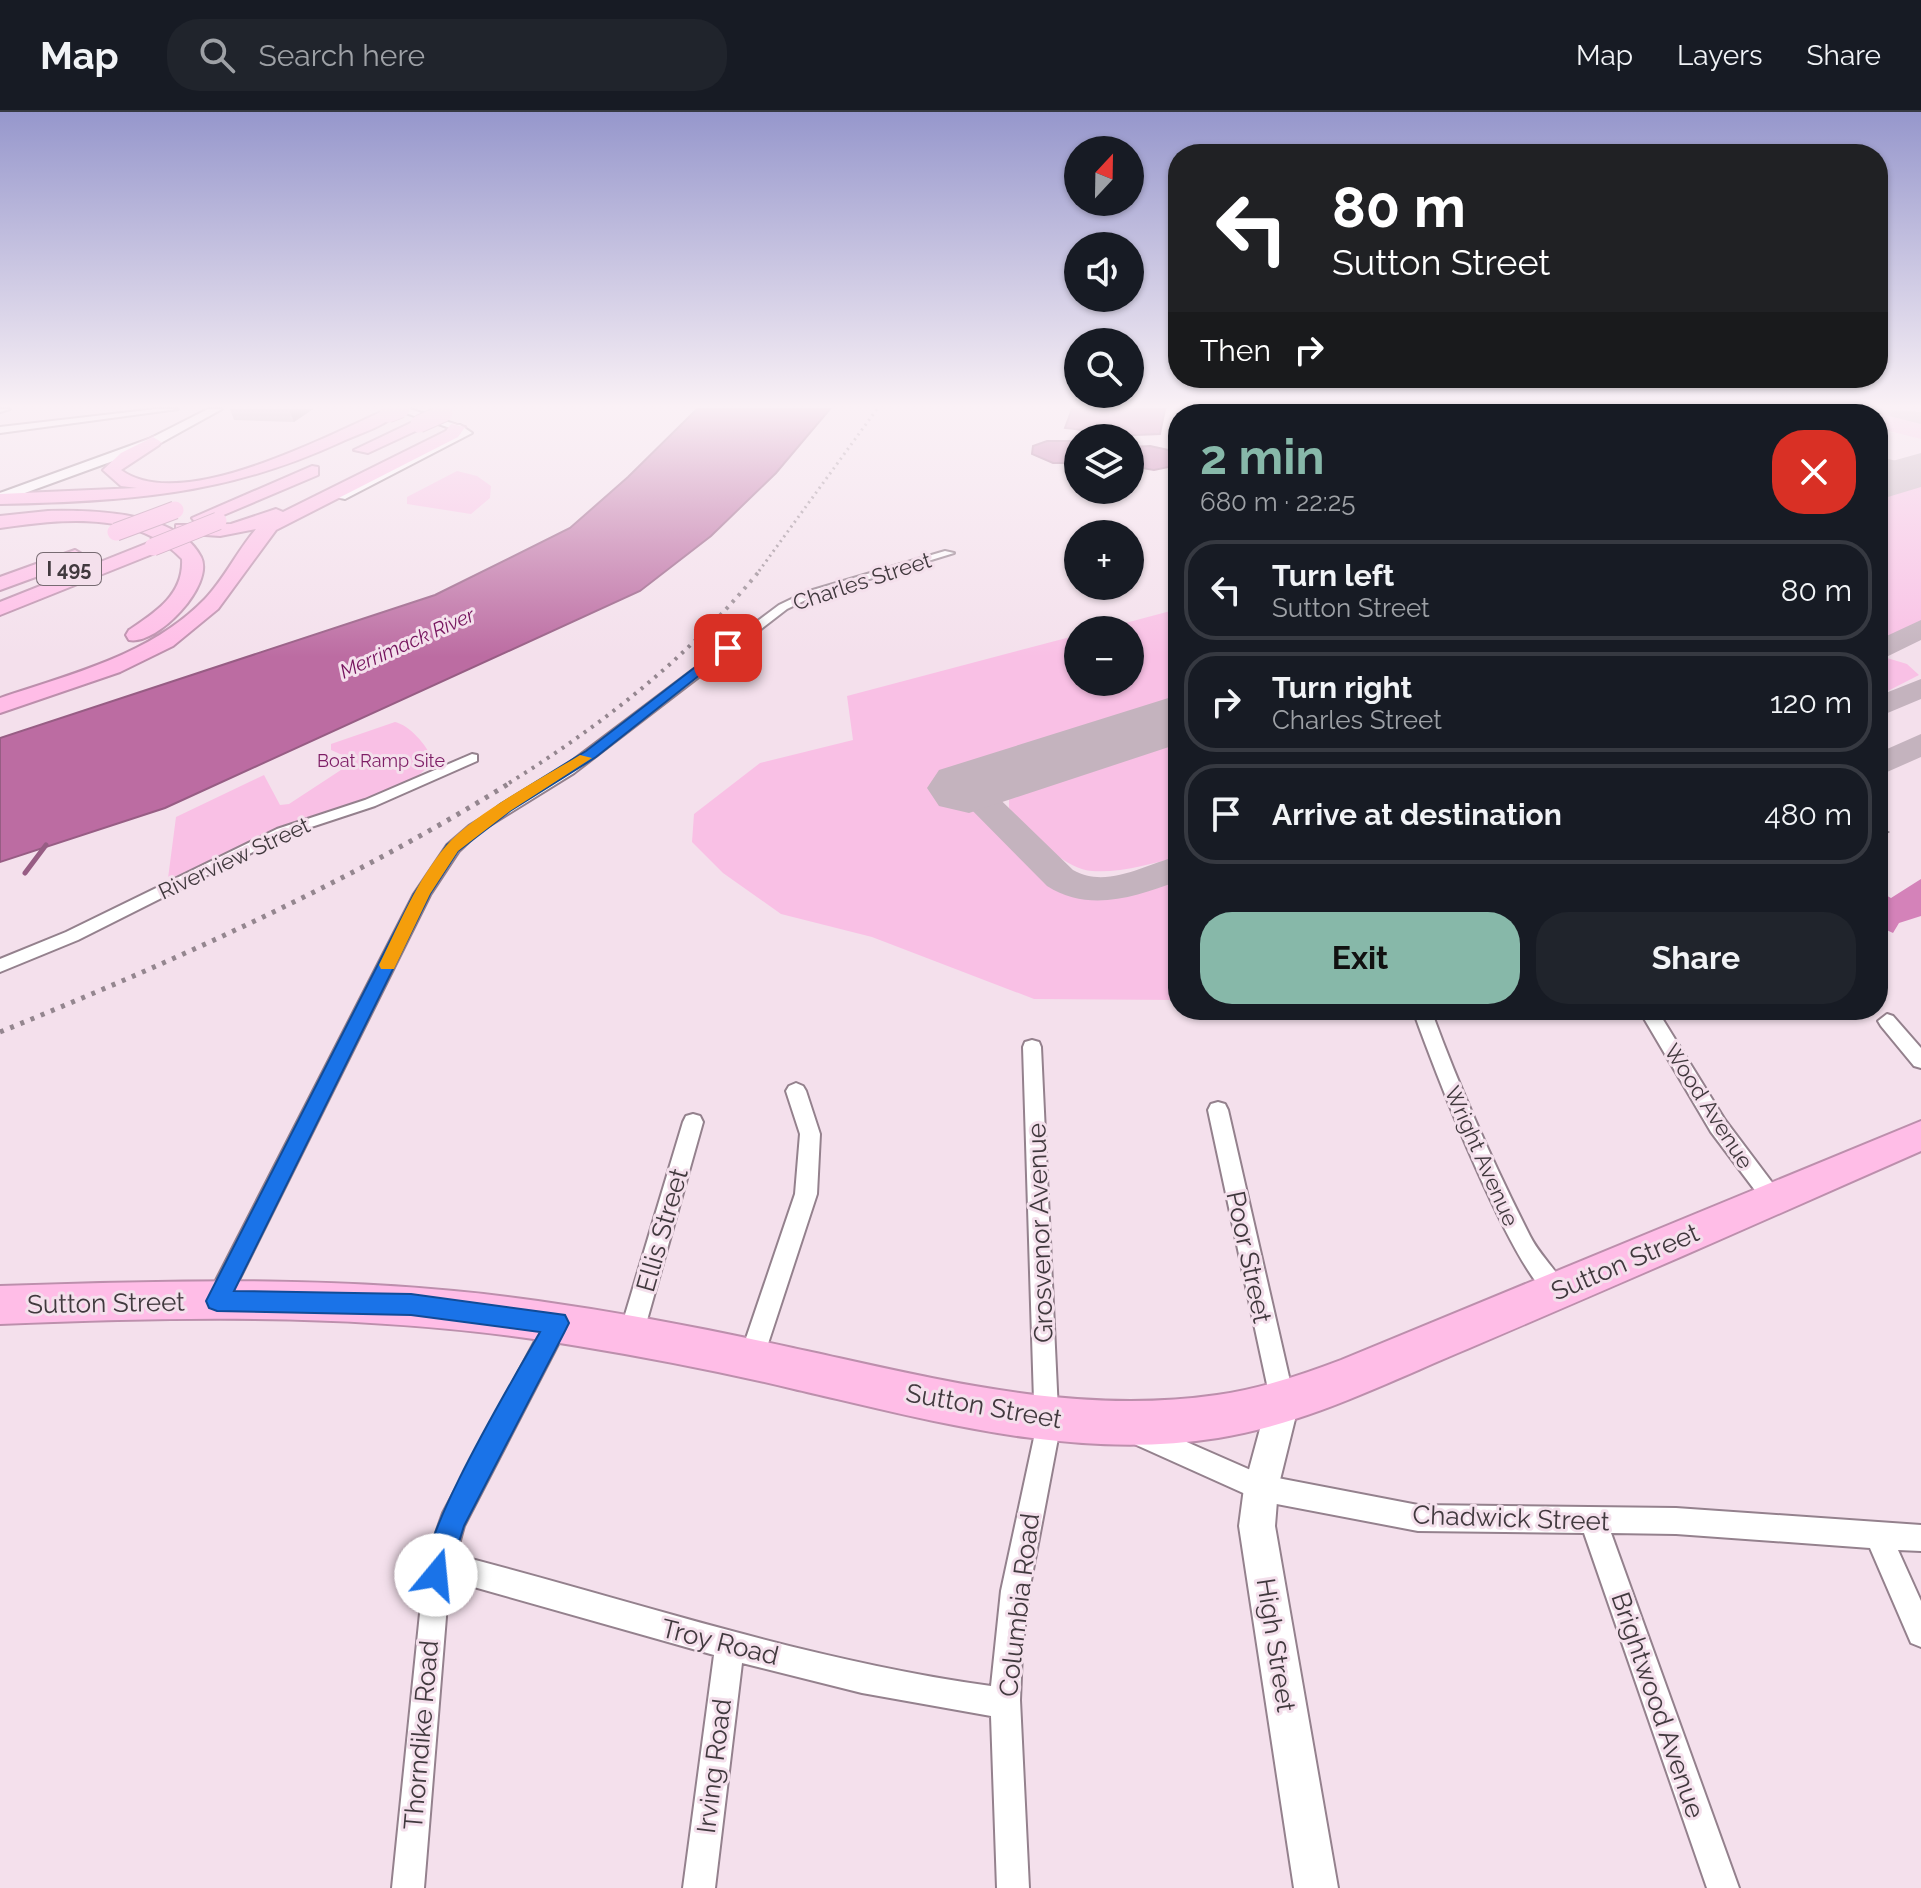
<!DOCTYPE html>
<html lang="en">
<head>
<meta charset="utf-8">
<style>
	:root { --surface:#171b24; --page:#20242c; --text:#f1f3f6; --muted:#9ea1a6; --line:#363941; --accent:#87b8a9 }
	body { margin:0; font-family:Raleway,sans-serif; background:var(--page); color:var(--text); height:100vh; display:flex; flex-direction:column; font-size:30px; white-space:nowrap }
	* { box-sizing:border-box; margin:0 }
	p { font-size:26px; color:var(--muted) }
	.icon { flex:none; width:44px; height:44px; fill:none; stroke:currentColor; stroke-width:2; stroke-linecap:round; stroke-linejoin:round }
	.map { position:relative; flex:1; overflow:hidden }
	.side { position:absolute; left:1168px; top:292px; width:720px; height:616px; display:flex; flex-direction:column; background:var(--surface); border-radius:32px; box-shadow:0 2px 6px #0004 }
	.side>* { flex:none }
	.top-card { position:absolute; left:1168px; top:32px; width:720px; height:244px; border-radius:32px; box-shadow:0 2px 6px #0004; background:#202124; color:#fff; overflow:hidden }
	.needle { width:52px; rotate:22deg }
	.controls { position:absolute; left:1064px; top:24px; display:grid; gap:16px }
	.controls a { display:grid; place-items:center; width:80px; height:80px; border-radius:50%; background:var(--surface); box-shadow:0 2px 6px #0004; font-size:40px }
	.pin { position:absolute; display:grid; place-items:center; width:68px; height:68px; color:#fff; margin:-34px; border-radius:16px; box-shadow:0 4px 12px #0006 }
	.me { position:absolute; width:88px; margin:-44px; rotate:17deg; stroke-linejoin:round; filter:drop-shadow(0 0 6px #0008) }
	.turn { display:flex; align-items:center; gap:28px; height:168px; padding:0 32px; font-size:36px }
	.turn .icon { width:104px; height:104px; stroke-width:2.5 }
	.turn b { display:block; font-size:56px; line-height:68px }
	.then { display:flex; align-items:center; height:76px; padding:0 32px; background:#0003; gap:16px; font-size:30px }
	.round { display:grid; place-items:center; flex:none; width:84px; height:84px; border-radius:32px; background:var(--page) }
	.overview { display:flex; align-items:center; justify-content:space-between; height:136px; padding:0 32px }
	h1 { font-size:48px; font-weight:700; line-height:60px; color:var(--accent) }
	.action { display:flex; gap:16px; margin-top:auto; padding:16px 32px }
	.action a { flex:1; height:92px; border-radius:32px; background:var(--accent); color:#111; font-size:32px; font-weight:700; line-height:92px; text-align:center }
	.action a+a { background:var(--page); color:var(--text) }
	ul { padding:0; list-style:none }
	li { display:flex; align-items:center; gap:24px; height:100px; margin:0 16px 12px; padding:0 16px; border:4px solid var(--line); border-radius:32px }
	li div { flex:1 }
	li b { display:block; font-size:30px }
	li em { font-style:normal }
	header { display:flex; align-items:center; gap:48px; box-sizing:border-box; height:112px; padding:0 40px; background:var(--surface); border-bottom:2px solid var(--line) }
	header strong { font-size:38px }
	nav { display:flex; gap:44px; margin-inline-start:auto; font-size:28px }
	.search { width:560px; height:72px; background:var(--page); display:flex; align-items:center; gap:20px; box-sizing:border-box; padding:0 28px; border-radius:32px; color:var(--muted); font-size:30px }
	.map>svg:first-child { display:block }
	.green { fill:#f9c0e5 }
	.forest { fill:#d482b9 }
	.water { fill:#bc6ca2; stroke:#975d84; stroke-width:2 }
	.lines { fill:none; stroke-linecap:round; stroke-linejoin:round }
	.stream { stroke:#975d84; stroke-width:5 }
	.taxiway { fill:#c4b3be; fill-rule:evenodd }
	.runway { fill:#c4b3be; fill-rule:evenodd }
	.street-casing { stroke:#94818d; stroke-width:4 }
	.secondary-casing { stroke:#94818d; stroke-width:4 }
	.highway-casing { stroke:#bc8fac; stroke-width:4 }
	.street { fill:#fff; fill-rule:evenodd }
	.secondary { fill:#fff; fill-rule:evenodd }
	.highway { fill:#ffbde7; fill-rule:evenodd }
	.rail-far2 { stroke:#94868f; stroke-width:3; stroke-dasharray:2 4; stroke-linecap:butt }
	.rail-far1 { stroke:#94868f; stroke-width:4; stroke-dasharray:3 6; stroke-linecap:butt }
	.rail { stroke:#94868f; stroke-width:5; stroke-dasharray:4 7; stroke-linecap:butt }
	.highway-bridge-casing { stroke:#bc8fac; stroke-width:19; stroke-linecap:butt }
	.highway-bridge { stroke:#ffbde7; stroke-width:17 }
	.wall { fill:#b5a5af }
	.shaded-wall { fill:#94868f }
	.building { fill:#d3c0cc; stroke:#94868f; stroke-width:2 }
	.route { fill:#1a73e8; stroke:#114b97; stroke-width:2 }
	.slow { fill:#f59e0b }
	.labels { text-anchor:middle; dominant-baseline:central; stroke-width:6; stroke-linejoin:round; paint-order:stroke }
	.far-park-label { font-size:18px; fill:#7d1d65; stroke:#f4e0ec }
	.shield { fill:#f4e0ec; stroke:#776b72; stroke-width:2 }
	.shield-label { font-size:20px; font-weight:bold; fill:#41393e }
	.far-water-label { font-size:20px; font-style:italic; fill:#75135d; stroke:#f4e0ec }
	.street-label { font-size:22px; fill:#41393e; stroke:#f4e0ec }
	.near-street-label { font-size:26px; fill:#41393e; stroke:#f4e0ec }
</style>
</head>
<body>
<header>
<strong>Map</strong>
<div class="search"><svg class="icon" aria-label="search" viewBox="0 0 24 24"><circle cx="10" cy="10" r="6"/><path d="M15 15l6 6"/></svg>Search here</div>
<nav><a>Map</a><a>Layers</a><a>Share</a></nav>
</header>
<div class="map">
<svg width="1921" height="1776" viewBox="0 0 1921 1776">
	<rect width="100%" height="100%" fill="#f4e0ec"/>
	<!-- green -->
	<path class="green" d="M1565,297H1677L1695,302H1569Z
		M1806,297H1876L1915,307L1921,308V327L1878,316V302H1826Z
		M457,359L477,364L491,374L490,386L471,402L407,392V385Z
		M1921,370V510L1878,530V384Z
		M1178,497V587L946,663L1037,758L1066,780L1109,785L1178,763V888L1034,887L872,825L781,802L723,761L692,730L694,702L760,651L853,628L847,584L1078,523V570H1130V518H1099Z
		M1887,546L1907,552L1919,563L1878,584V547Z
		M395,610C409,613 427,633 432,647C419,681 323,698 289,712C247,730 207,753 167,774L176,705L264,663L280,693L289,692L347,654V645L331,638V632Z
		M1178,625V745C1150,752 1121,761 1092,759C1065,758 1024,716 1009,696V682Z"/>
	<!-- forest -->
	<path class="forest" d="M1921,767V804L1899,811L1893,821L1878,814V779L1891,786Z"/>
	<!-- water -->
	<path class="water" d="M697,297H830L776,361L711,424L640,479L165,696L0,750V626L435,483L570,416L628,365Z
		M1072,297H1165L1160,322L1110,324L1109,321L1065,316Z
		M1047,329H1078V351H1053L1032,342L1033,334Z
		M1150,334L1178,340V353L1154,358L1130,354V335Z"/>
	<g class="lines">
		<!-- stream -->
		<path class="stream" d="M25,761L46,733"/>
		<!-- taxiway -->
		<path class="taxiway" d="M1674,297H1706L1713,302H1680Z
			M1874,297L1921,300V312L1877,301Z
			M1878,344L1921,356V370L1878,358Z
			M1921,508V528L1878,549V528Z
			M1921,567V587L1878,605V584Z
			M1921,622V645L1878,664V641Z
			M969,666L981,669L1073,758C1106,777 1144,753 1178,744V769C1134,785 1090,801 1047,774L957,683L952,676L957,669Z"/>
		<!-- runway -->
		<path class="runway" d="M1760,297H1826L1830,302H1764Z
			M1921,341V375L1878,388V353Z
			M1178,583V632L969,701L939,694L927,676L939,658Z"/>
		<!-- street casing -->
		<g class="street-casing">
			<path id="street" d="M0,297H10L0,300Z
				M156,297H178L0,321V315Z
				M454,313H460L472,321L345,387L336,385L461,321L454,317Z
				M945,439L954,441L814,484L787,497L574,661L479,720L459,739L430,783L225,1196L217,1199L209,1196L206,1189L209,1182L414,782L447,733L469,714L564,655L779,493L806,480Z
				M472,642L477,643V649L375,694L287,723L78,828L0,860V847L66,820L277,717L365,688Z
				M1413,898H1431C1459,975 1493,1051 1530,1124C1540,1144 1559,1160 1568,1180L1565,1187L1557,1190C1517,1175 1430,947 1413,898Z
				M1639,898H1657L1725,1008L1780,1081L1784,1087L1780,1093L1773,1096L1766,1093L1711,1020Z
				M1887,902L1893,904L1921,936V956L1914,954L1881,914L1878,909Z
				M1032,928L1039,930L1041,935L1059,1321L1029,1479L1022,1540L1020,1588L1029,1776H997L991,1604L862,1581L742,1551L715,1776H683L714,1543L449,1468L424,1776H392L425,1452L443,1401L549,1203L557,1200L565,1203L569,1211L464,1414L456,1443C634,1489 808,1549 991,1574L1001,1479L1035,1321L1023,935L1025,930Z
				M796,971L803,974L806,979L820,1022L817,1082L763,1247L759,1255L751,1258L743,1255L739,1247L795,1082L800,1022L786,979L789,974Z
				M1218,990L1225,992L1228,998L1295,1291L1292,1299L1283,1303L1274,1299L1271,1291L1208,998L1211,992Z
				M693,1002L700,1004L703,1010L642,1226L638,1234L630,1237L622,1234L618,1226L683,1010L686,1004Z
				M1141,1310L1262,1363L1418,1393L1676,1396L1921,1413V1439L1898,1438L1921,1489V1535L1911,1531L1870,1436L1676,1422L1611,1421L1739,1776H1707L1584,1421L1418,1419L1261,1389L1132,1331L1129,1322L1132,1313Z"/>
		</g>
		<!-- secondary casing -->
		<g class="secondary-casing">
			<path id="secondary" d="M208,297H222L157,333L0,390V381L149,327Z
				M394,297H410L463,315L453,317Z
				M1283,1275L1295,1280L1299,1291L1278,1376L1275,1414L1338,1776H1294L1239,1414L1244,1376L1267,1291L1271,1280Z"/>
		</g>
		<!-- highway casing -->
		<g class="highway-casing">
			<path id="highway" d="M383,299L396,302C383,315 358,322 341,330C224,384 127,389 0,392V382L137,376L121,374L103,358L121,341L153,325L161,330L159,333L121,358C179,401 319,328 383,299Z
				M419,307L427,312L424,315L368,341L354,338Z
				M451,312L465,315L458,325L276,418L218,497L173,534L120,560L0,601V586C71,562 151,543 205,487C225,466 237,439 256,417L220,424L176,421V413L231,412L276,397L283,400L446,319Z
				M312,354L318,355V363L207,410H195L192,406Z
				M48,399C91,398 178,399 201,445C215,473 157,534 129,528L126,523L129,518C156,500 184,482 182,447C136,398 61,407 0,416V404Z
				M153,429L160,431V439L0,503V490Z
				M75,438L85,444L82,448L0,478V465Z
				M1921,1009V1039C1772,1105 1622,1171 1472,1235C1390,1269 1307,1312 1218,1326C1075,1349 933,1309 794,1277C723,1260 651,1246 578,1234C386,1201 194,1204 0,1212V1174C180,1168 359,1163 538,1189C623,1201 708,1217 793,1236C932,1266 1073,1304 1217,1283C1260,1277 1301,1263 1341,1248Z"/>
		</g>
		<!-- street -->
		<use href="#street" class="street"/>
		<!-- secondary -->
		<use href="#secondary" class="secondary"/>
		<!-- highway -->
		<use href="#highway" class="highway"/>
		<!-- rail-far2 -->
		<path class="rail-far2" d="M759,459L877,297"/>
		<!-- rail-far1 -->
		<path class="rail-far1" d="M509,671C605,611 689,545 761,457"/>
		<!-- rail -->
		<path class="rail" d="M0,920C177,848 351,770 513,669"/>
		<!-- highway-bridge casing -->
		<g class="highway-bridge-casing">
			<path id="highway-bridge" d="M388,302L401,297
				M419,312L444,301
				M116,420L175,398
				M153,435L218,409"/>
		</g>
		<!-- highway-bridge -->
		<use href="#highway-bridge" class="highway-bridge"/>
	</g>
	<!-- wall -->
	<path class="wall" d="M230,297H313L294,310L234,308Z"/>
	<!-- shaded-wall -->
	<path class="shaded-wall" d="M289,297H313L294,310Z
		M1888,720L1878,734V726Z"/>
	<!-- building -->
	<path class="building" d="M1878,715L1888,720L1878,726Z"/>
	<!-- sky -->
	<linearGradient id="sky" x2="0" y2="1"><stop stop-color="#9697cc"/><stop offset="0.54" stop-color="#faf1f6"/><stop offset="1" stop-color="#faf1f6" stop-opacity="0"/></linearGradient>
	<rect width="1921" height="545" fill="url(#sky)"/>
	<!-- route -->
	<path class="route" d="M724,533L734,536L596,645L510,699L458,739L430,782L234,1179L411,1182L565,1203L569,1211L565,1219L464,1414L446,1472L436,1476L426,1472C411,1436 517,1261 540,1220L411,1203L217,1199L209,1196L206,1189L414,782L447,733L500,692L586,639Z"/>
	<!-- slow -->
	<path class="slow" d="M580,643L592,646L510,699L458,739L430,782L394,857H381L379,853C399,813 417,768 446,734C476,700 541,667 580,643Z"/>
	<g class="labels">
		<!-- far-park labels -->
		<g class="far-park-label">
			<text x="381" y="648">Boat Ramp Site</text>
		</g>
		<!-- shield labels -->
		<rect class="shield" x="37" y="441" width="64" height="32" rx="6"/>
		<g class="shield-label">
			<text x="69" y="457">I 495</text>
		</g>
		<!-- far-water labels -->
		<g class="far-water-label">
			<text transform="translate(407 531) rotate(-24)">Merrimack River</text>
		</g>
		<!-- street labels -->
		<g class="street-label">
			<text transform="translate(862 469) rotate(-18)">Charles Street</text>
			<text transform="translate(234 746) rotate(-25)">Riverview Street</text>
			<text transform="translate(1709 994) rotate(57)">Wood Avenue</text>
			<text transform="translate(1482 1044) rotate(66)">Wright Avenue</text>
		</g>
		<!-- near-street labels -->
		<g class="near-street-label">
			<text transform="translate(662 1118) rotate(-74)">Ellis Street</text>
			<text transform="translate(1040 1121) rotate(-92)">Grosvenor Avenue</text>
			<text transform="translate(1249 1145) rotate(78)">Poor Street</text>
			<text transform="translate(1625 1150) rotate(-23)">Sutton Street</text>
			<text transform="translate(106 1191) rotate(-1)">Sutton Street</text>
			<text transform="translate(984 1294) rotate(10)">Sutton Street</text>
			<text transform="translate(1511 1406) rotate(2)">Chadwick Street</text>
			<text transform="translate(1019 1493) rotate(-83)">Columbia Road</text>
			<text transform="translate(720 1530) rotate(14)">Troy Road</text>
			<text transform="translate(1276 1533) rotate(81)">High Street</text>
			<text transform="translate(1658 1593) rotate(71)">Brightwood Avenue</text>
			<text transform="translate(421 1623) rotate(-85)">Thorndike Road</text>
			<text transform="translate(714 1654) rotate(-83)">Irving Road</text>
		</g>
	</g>
</svg>
<div class="controls">
<a><svg class="needle" viewBox="-14 -14 28 28"><path d="M0-13l5 13h-10z" fill="#e53935"/><path d="M0 13l5-13h-10z" fill="#9ea1a6"/></svg></a>
<a><svg class="icon" aria-label="sound" viewBox="0 0 24 24"><path d="M4 9h4l5-4v14l-5-4H4zM17 9q2 3 0 6"/></svg></a>
<a><svg class="icon" aria-label="search" viewBox="0 0 24 24"><circle cx="10" cy="10" r="6"/><path d="M15 15l6 6"/></svg></a>
<a><svg class="icon" aria-label="layers" viewBox="0 0 24 24"><path d="M12 4l9 5-9 5-9-5zM3 14l9 5 9-5"/></svg></a>
<a>+</a>
<a>−</a>
</div>
<div class="pin" style="left:728px;top:536px;background:#d93025"><svg class="icon" aria-label="arrive" viewBox="0 0 24 24"><path d="M6 21V4h12l-3 4 3 4H6"/></svg></div>
<svg class="me" style="left:436px;top:1463px" viewBox="-20 -20 40 40"><circle r="19" fill="#fff"/><path d="M0-13L10 11 0 6-10 11z" fill="#1a73e8"/></svg>
<div class="top-card">
<div class="turn"><svg class="icon" aria-label="left" viewBox="0 0 24 24"><path d="M17 20v-9H6M10 6l-5 5 5 5"/></svg><div><b>80 m</b>Sutton Street</div></div>
<div class="then">Then<svg class="icon" aria-label="right" viewBox="0 0 24 24"><path d="M7 20v-9h11M14 6l5 5-5 5"/></svg></div>
</div>
<section class="side">
<div class="overview"><div><h1>2 min</h1><p>680 m · 22:25</p></div><a class="round" style="background:#d93025;color:#fff"><svg class="icon" aria-label="close" viewBox="0 0 24 24"><path d="M6 6l12 12M18 6L6 18"/></svg></a></div>
<ul>
<li><svg class="icon" aria-label="left" viewBox="0 0 24 24"><path d="M17 20v-9H6M10 6l-5 5 5 5"/></svg><div><b>Turn left</b><p>Sutton Street</p></div><em>80 m</em></li>
<li><svg class="icon" aria-label="right" viewBox="0 0 24 24"><path d="M7 20v-9h11M14 6l5 5-5 5"/></svg><div><b>Turn right</b><p>Charles Street</p></div><em>120 m</em></li>
<li><svg class="icon" aria-label="arrive" viewBox="0 0 24 24"><path d="M6 21V4h12l-3 4 3 4H6"/></svg><div><b>Arrive at destination</b></div><em>480 m</em></li>
</ul>
<div class="action"><a>Exit</a><a>Share</a></div>
</section>
</div>
</body>
</html>
